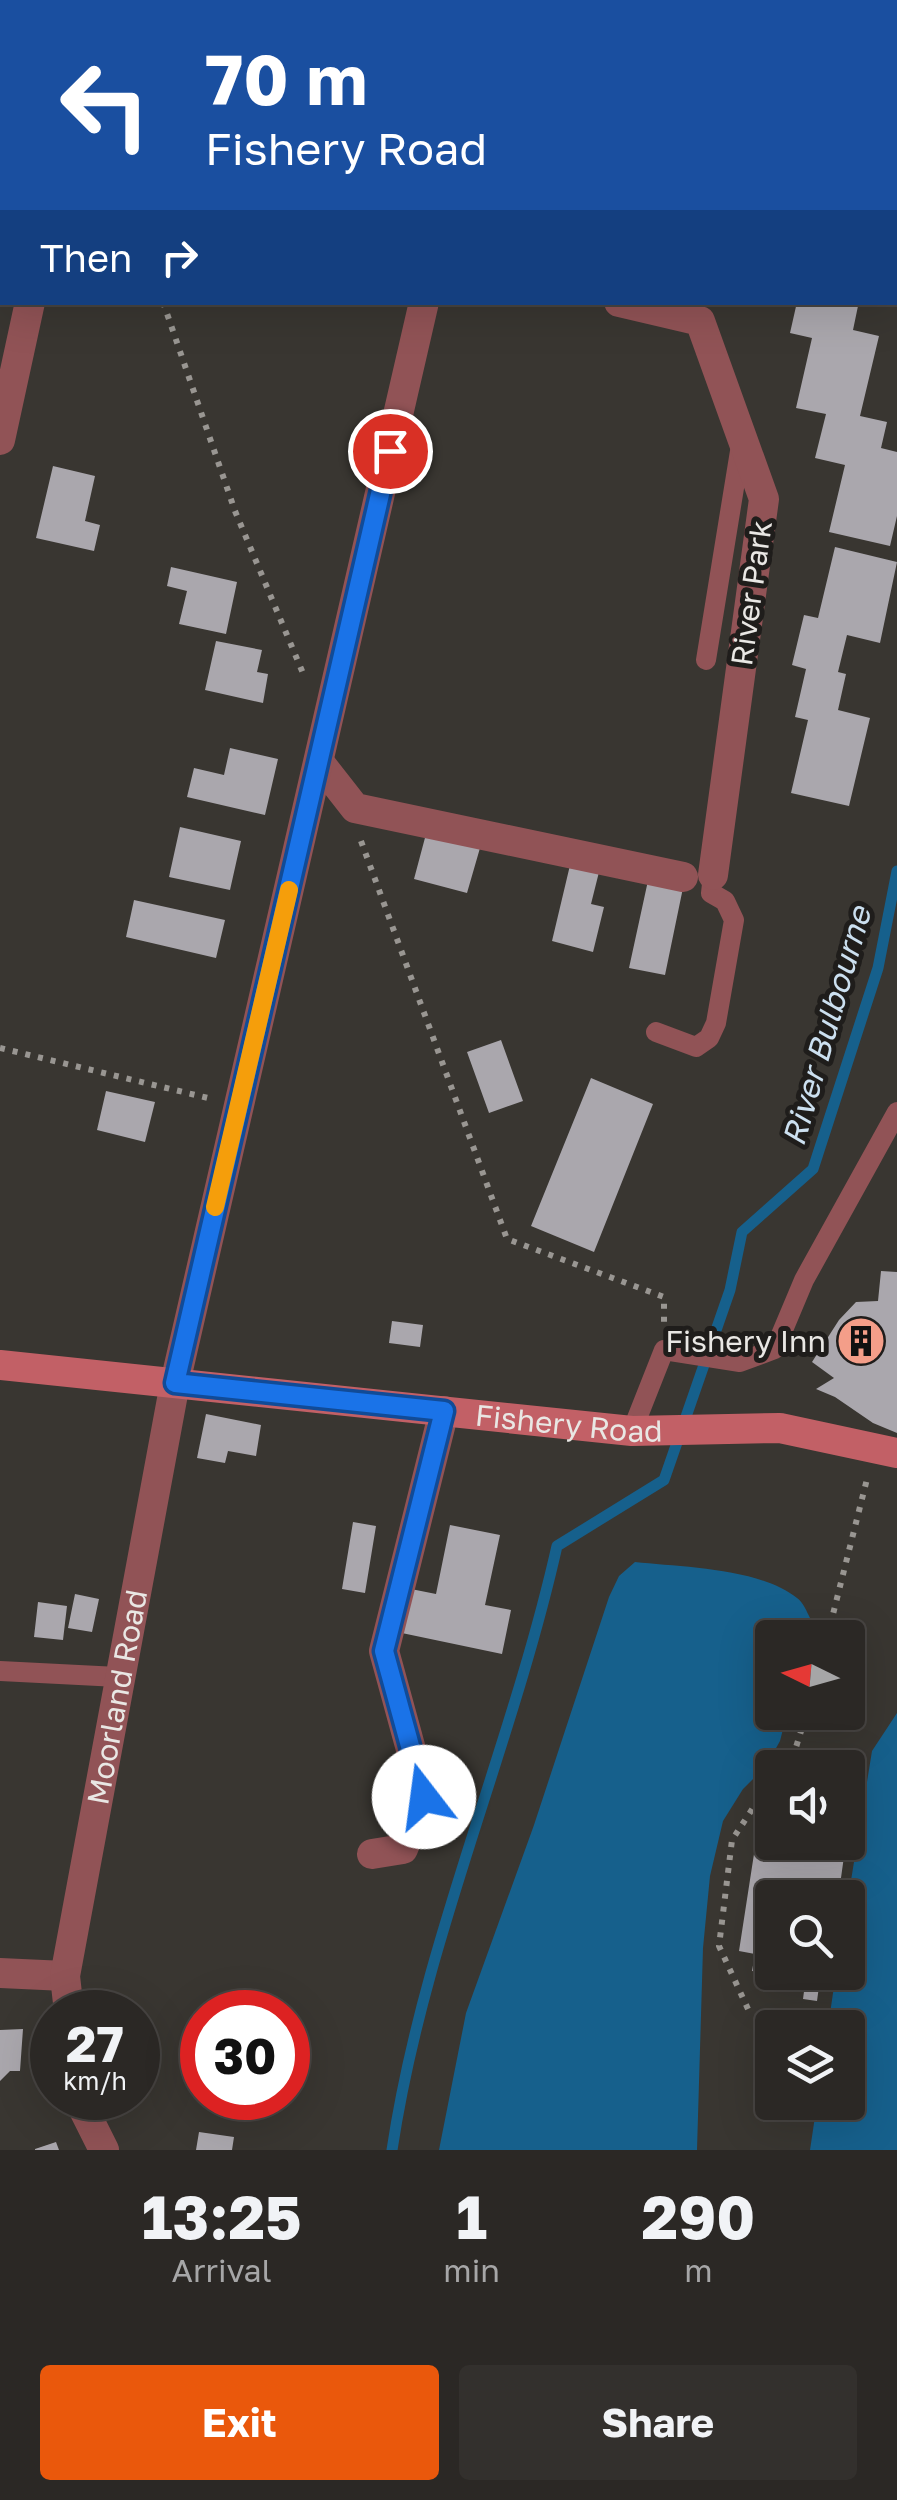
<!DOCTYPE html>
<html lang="en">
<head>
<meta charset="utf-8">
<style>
	:root { --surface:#2b2825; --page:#33302d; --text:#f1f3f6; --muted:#a6a6a7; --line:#474442; --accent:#ea580c }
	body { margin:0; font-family:"Golos Text",sans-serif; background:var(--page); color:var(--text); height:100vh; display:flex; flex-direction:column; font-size:38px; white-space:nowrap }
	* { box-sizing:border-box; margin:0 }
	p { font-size:32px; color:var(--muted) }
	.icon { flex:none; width:55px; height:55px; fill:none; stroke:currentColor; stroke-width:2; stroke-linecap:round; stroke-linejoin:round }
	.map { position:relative; height:2150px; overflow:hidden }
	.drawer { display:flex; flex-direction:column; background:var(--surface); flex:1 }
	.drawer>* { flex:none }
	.top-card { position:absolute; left:0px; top:0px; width:898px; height:305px; box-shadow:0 10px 40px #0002,0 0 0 2px var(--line); background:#1a4fa0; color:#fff; overflow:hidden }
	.needle { width:65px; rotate:275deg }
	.fabs { position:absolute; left:755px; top:1620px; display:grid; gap:20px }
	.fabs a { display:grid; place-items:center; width:110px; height:110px; border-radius:10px; background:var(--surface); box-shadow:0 10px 40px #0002,0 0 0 2px var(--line); font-size:50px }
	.speed { position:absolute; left:30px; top:1990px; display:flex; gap:20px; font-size:50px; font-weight:700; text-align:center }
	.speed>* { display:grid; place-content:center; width:130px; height:130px; border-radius:50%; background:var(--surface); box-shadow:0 10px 40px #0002,0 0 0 2px var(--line); line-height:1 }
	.speed small { font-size:25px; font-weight:400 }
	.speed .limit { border:15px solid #d22; background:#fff; color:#111 }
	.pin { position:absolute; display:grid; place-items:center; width:85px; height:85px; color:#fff; margin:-42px; border:5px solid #fff; border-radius:50%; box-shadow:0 2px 10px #0007 }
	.me { position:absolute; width:110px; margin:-55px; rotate:345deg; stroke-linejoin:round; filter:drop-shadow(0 0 8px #0008) }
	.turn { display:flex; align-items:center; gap:35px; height:210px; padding:0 40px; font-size:45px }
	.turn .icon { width:130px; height:130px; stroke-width:2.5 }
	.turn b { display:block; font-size:70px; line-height:85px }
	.then { display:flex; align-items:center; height:95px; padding:0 40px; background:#0003; gap:20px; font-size:38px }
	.eta { display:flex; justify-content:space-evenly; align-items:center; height:170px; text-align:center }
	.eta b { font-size:60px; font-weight:700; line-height:70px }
	.cta { display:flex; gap:20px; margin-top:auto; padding:20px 40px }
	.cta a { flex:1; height:115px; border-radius:10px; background:var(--accent); color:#fff; font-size:40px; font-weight:700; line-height:115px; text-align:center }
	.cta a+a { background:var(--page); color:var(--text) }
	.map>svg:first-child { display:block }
	.water { fill:#16608c }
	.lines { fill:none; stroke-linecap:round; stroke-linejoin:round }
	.stream { stroke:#16608c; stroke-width:11 }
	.building { fill:#aaa7ad }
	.path { stroke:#999692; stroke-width:6; stroke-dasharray:5 8; stroke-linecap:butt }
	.lane { stroke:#915356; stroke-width:20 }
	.street { stroke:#915356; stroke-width:30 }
	.secondary { stroke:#c26066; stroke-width:30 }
	.route-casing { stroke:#114b97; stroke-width:25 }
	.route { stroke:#1a73e8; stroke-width:18 }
	.slow { stroke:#f59e0b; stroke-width:18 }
	.labels { text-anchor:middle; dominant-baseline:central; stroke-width:10; stroke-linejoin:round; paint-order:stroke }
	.street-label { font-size:30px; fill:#e9e7e4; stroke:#1f1d1b }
	.poi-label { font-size:30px; fill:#e9e7e4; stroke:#1f1d1b; text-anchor:end }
	.water-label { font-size:32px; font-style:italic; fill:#cce0f0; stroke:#1f1d1b }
</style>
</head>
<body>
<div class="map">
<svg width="897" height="2150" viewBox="0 0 897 2150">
	<rect width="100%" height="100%" fill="#393631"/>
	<!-- water -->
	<path class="water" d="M635,1562C681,1567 760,1568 797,1598C803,1602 807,1612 810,1618L806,1637L772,1638V1712L787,1713L780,1741L766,1766L743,1789L723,1821L710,1876L703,1948L697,2150H439L466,2013L534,1825L609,1597L619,1576Z
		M897,1713V2150H810L817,2103L848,2102V2028L828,2027L836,1973L848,1972V1899L872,1751Z"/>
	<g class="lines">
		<!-- stream -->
		<path class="stream" d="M888,0L889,2
			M895,26L897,33
			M392,2150C423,1943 511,1750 557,1546L664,1480L730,1290L742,1232L813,1169L878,968L897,871"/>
	</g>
	<!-- building -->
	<path class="building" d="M797,302H843L858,306L853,330L879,336L860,416L887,422L881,448L897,452V516L890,546L829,532L845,465L815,458L826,414L796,408L812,338L790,333Z
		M53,466L95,476L85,521L100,525L94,551L36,538Z
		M835,547L897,562L880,643L847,635L838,672L846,674L838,710L870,718L849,806L791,793L808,720L795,717L806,669L792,665L804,615L818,618Z
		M171,567L237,582L226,634L179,624L187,591L167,586Z
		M216,641L262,650L257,672L268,674L263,703L205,690Z
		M230,748L278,759L265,815L187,797L194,768L224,775Z
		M180,827L241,841L230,890L169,877Z
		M426,834L480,848L467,893L414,879Z
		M571,861L600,868L591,904L604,907L593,952L552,941Z
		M649,876L684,883L665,975L629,968Z
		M134,900L225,920L216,958L126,937Z
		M501,1040L523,1101L489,1113L467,1052Z
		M591,1078L653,1104L594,1252L531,1226Z
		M106,1091L155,1102L145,1142L97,1130Z
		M881,1271L897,1272V1433L873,1423L835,1397L816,1389L834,1378L812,1362L839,1320L856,1302L878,1301Z
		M392,1321L423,1325L420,1347L389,1343Z
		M206,1414L261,1425L256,1456L228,1451L225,1463L197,1458Z
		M353,1522L376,1526L365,1593L342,1589Z
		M450,1525L500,1535L485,1605L511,1610L502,1654L397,1632L406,1588L436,1594Z
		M75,1594L99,1599L92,1632L68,1628Z
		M38,1602L67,1606L63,1640L34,1637Z
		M768,1819H772V1842H846L840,1885L832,1884L829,1898H772V1974L752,1971L755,1954L739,1951L758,1828L767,1830Z
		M798,1972H821L817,2001L803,1999L805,1984L796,1983Z
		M23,2029L20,2071H10L0,2081V2030Z
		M199,2132L234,2137L232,2150H196Z
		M56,2142L59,2150H35V2149Z"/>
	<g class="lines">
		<!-- path -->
		<path class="path" d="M719,0V2
			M163,302L235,511L305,678
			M361,841L507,1239L664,1297V1324
			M0,1048L208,1098
			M827,1638L867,1479
			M784,1768L792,1760L807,1712
			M748,2009L719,1946L732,1840L772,1779"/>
		<!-- lane -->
		<path class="lane" d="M706,660L741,445
			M656,1032L696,1047L709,1038L716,1023L734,920L725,901L711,893L713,875
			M632,1431L664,1350L740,1362L775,1349L804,1280L897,1112
			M0,1671L118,1677"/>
		<!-- street -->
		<g class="street">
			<path d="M116,0L128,2"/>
			<path d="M492,2L493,0"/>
			<path d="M619,302L700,321L764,499L713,875"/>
			<path d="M0,440L30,302"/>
			<path d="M319,762L355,808L683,877"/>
			<path d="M372,1854L403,1849L424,1797L384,1651L444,1411"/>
			<path d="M0,1973L65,1976"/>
			<path id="s1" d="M69,2012L65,1976L175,1383L424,302"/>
			<path d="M78,2098L104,2150"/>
		</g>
		<!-- secondary -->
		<path class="secondary" id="s2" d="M0,1365L632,1431L780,1428L897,1453"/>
	</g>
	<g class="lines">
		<!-- route casing -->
		<g class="route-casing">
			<path id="route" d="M390,451L175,1383L444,1411L384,1651L424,1797"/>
		</g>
		<!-- route -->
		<use href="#route" class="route"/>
		<!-- slow -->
		<path class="slow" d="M215,1207L289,890"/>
	</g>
	<!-- icons -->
	<defs>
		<g id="building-disc" transform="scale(2.5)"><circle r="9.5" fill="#f49e89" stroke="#1f1d1b"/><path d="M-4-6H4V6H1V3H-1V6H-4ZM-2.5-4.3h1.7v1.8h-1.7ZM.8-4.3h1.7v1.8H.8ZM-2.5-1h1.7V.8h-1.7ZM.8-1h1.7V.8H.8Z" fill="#111"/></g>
	</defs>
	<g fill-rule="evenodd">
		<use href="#building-disc" x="861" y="1341"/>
	</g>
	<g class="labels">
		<!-- street labels -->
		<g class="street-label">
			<text transform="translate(751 593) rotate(-82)">River Park</text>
			<text stroke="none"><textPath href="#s2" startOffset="572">Fishery Road</textPath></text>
			<text stroke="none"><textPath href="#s1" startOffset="320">Moorland Road</textPath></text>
		</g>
		<!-- poi labels -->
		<g class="poi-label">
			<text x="826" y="1341">Fishery Inn</text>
		</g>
		<!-- water labels -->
		<g class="water-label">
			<text transform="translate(826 1026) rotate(-74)">River Bulbourne</text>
		</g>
	</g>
</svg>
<div class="fabs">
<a><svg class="needle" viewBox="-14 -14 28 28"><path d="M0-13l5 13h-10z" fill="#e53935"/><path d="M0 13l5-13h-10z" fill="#a6a6a7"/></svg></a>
<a><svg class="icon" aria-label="sound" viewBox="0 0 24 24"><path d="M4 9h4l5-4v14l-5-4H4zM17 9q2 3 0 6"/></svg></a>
<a><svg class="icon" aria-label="search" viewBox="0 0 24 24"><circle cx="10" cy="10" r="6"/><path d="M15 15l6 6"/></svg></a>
<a><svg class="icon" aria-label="layers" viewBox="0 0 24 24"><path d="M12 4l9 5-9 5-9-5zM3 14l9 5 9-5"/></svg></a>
</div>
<div class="speed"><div>27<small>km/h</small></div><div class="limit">30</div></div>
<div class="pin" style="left:390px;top:451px;background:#d93025"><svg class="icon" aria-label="arrive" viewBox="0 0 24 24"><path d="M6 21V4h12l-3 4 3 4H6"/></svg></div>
<svg class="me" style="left:424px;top:1797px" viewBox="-20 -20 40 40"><circle r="19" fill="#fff"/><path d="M0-13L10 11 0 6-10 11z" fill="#1a73e8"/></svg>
<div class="top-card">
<div class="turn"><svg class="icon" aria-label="left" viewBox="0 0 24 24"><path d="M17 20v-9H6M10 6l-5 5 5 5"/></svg><div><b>70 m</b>Fishery Road</div></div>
<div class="then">Then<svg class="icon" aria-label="right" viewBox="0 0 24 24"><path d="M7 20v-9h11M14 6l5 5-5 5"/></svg></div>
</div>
</div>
<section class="drawer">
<div class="eta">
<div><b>13:25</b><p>Arrival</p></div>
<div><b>1</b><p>min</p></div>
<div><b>290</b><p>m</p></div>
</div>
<div class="cta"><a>Exit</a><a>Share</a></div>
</section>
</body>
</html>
